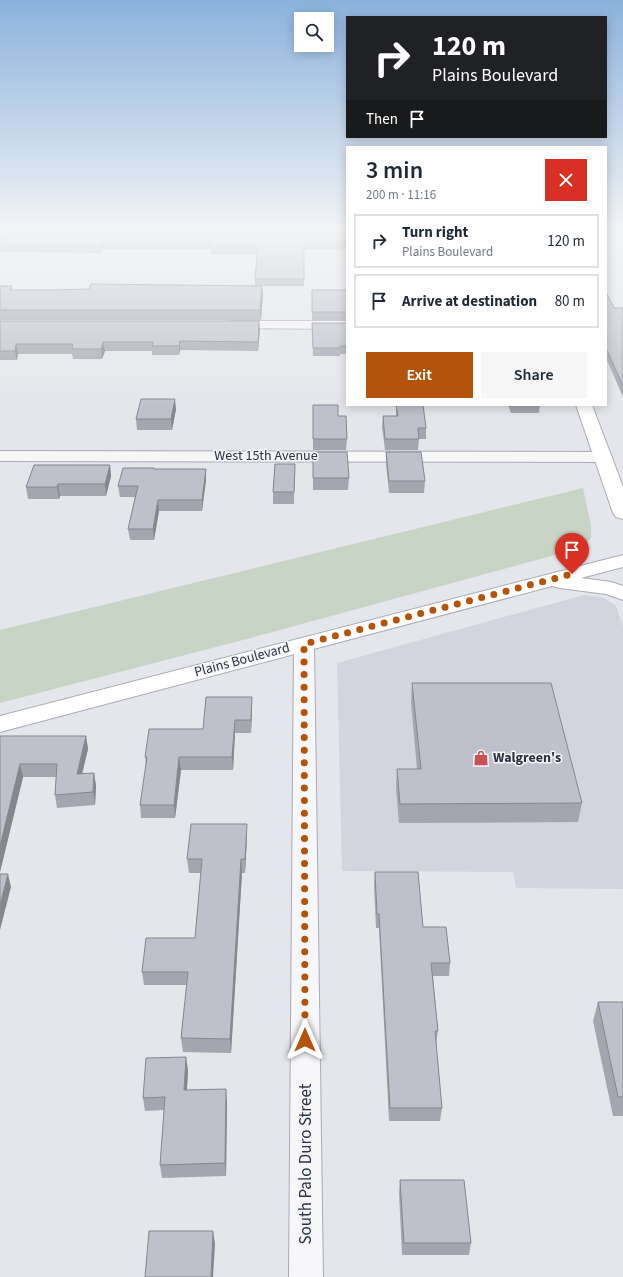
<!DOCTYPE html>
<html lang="en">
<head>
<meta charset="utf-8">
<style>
	:root { --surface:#fff; --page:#f6f6f7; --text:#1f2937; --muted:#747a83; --line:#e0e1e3; --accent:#b45309 }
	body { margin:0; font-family:"Source Sans 3",sans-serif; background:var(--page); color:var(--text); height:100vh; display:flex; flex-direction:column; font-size:15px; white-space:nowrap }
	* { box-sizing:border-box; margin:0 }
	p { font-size:13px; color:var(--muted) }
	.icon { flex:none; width:22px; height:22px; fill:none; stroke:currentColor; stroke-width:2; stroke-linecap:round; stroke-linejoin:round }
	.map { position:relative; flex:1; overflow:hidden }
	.details { position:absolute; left:346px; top:146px; width:261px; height:260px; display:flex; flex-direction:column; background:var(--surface); border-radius:0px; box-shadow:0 2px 10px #0003 }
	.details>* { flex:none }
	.guide { position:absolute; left:346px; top:16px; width:261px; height:122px; border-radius:0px; box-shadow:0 2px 10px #0003; background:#202124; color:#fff; overflow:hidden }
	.tools { position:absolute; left:294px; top:12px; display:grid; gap:8px }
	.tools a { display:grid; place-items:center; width:40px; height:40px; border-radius:0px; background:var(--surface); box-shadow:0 2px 10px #0003; font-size:20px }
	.pin { position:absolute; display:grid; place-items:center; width:34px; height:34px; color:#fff; margin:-41px -17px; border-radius:50% 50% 50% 0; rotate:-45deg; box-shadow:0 0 4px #0007 }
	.pin .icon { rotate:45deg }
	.me { position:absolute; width:44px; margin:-22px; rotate:0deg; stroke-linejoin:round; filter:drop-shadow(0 0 3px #0008) }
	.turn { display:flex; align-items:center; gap:14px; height:84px; padding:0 20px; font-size:18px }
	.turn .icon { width:52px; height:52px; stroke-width:2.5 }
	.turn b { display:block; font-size:28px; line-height:34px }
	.then { display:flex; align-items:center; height:38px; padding:0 20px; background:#0003; gap:8px; font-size:15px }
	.round { display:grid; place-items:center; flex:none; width:42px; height:42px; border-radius:0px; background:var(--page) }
	.summary { display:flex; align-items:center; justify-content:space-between; height:68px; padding:0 20px }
	h1 { font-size:24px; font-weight:600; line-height:30px }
	.button { display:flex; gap:8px; margin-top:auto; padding:8px 20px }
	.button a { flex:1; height:46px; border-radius:0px; background:var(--accent); color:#fff; font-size:16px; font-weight:600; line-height:46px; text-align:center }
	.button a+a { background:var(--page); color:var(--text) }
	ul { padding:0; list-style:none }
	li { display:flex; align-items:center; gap:12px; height:54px; margin:0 8px 6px; padding:0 12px; border:2px solid var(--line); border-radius:0px }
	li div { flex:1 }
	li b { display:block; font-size:15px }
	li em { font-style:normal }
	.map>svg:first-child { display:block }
	.built { fill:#d2d5dd }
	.green { fill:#c7d4c6 }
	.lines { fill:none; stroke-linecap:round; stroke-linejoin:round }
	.minor-casing { stroke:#a9acb5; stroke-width:2 }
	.secondary-casing { stroke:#a9acb5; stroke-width:2 }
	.minor { fill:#f7f7f9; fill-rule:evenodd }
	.secondary { fill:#fff; fill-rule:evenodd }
	.wall { fill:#a3a6af }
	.shaded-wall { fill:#85878e }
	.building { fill:#bec1cb; stroke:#85878e }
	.route { stroke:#b45309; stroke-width:7; stroke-dasharray:0 12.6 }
	.labels { text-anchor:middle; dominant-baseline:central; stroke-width:3; stroke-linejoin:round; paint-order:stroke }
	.street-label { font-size:14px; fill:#2c3243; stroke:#f4f5f8 }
	.poi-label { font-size:14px; font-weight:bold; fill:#2c3243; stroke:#f4f5f8; text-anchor:start }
	.near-street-label { font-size:17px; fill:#2c3243; stroke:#f4f5f8 }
</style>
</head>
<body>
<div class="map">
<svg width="623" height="1277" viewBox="0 0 623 1277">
	<rect width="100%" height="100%" fill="#e4e6eb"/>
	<!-- built -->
	<path class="built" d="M584,595L605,598L616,606L623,626V889L516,888L513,872L342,871L337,663Z"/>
	<!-- green -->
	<path class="green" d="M583,488L591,526V538L586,544L577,549L243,640L0,703V630Z"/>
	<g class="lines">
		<!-- minor casing -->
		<g class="minor-casing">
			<path id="minor" d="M233,321H347V329L228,328L226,325L228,322Z
				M0,451L604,452L610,454L612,457L610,460L604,462L0,461Z
				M304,638L311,640L314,644L323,1277H289L294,644L297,640Z"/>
		</g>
		<!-- secondary casing -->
		<g class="secondary-casing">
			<path id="secondary" d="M576,405H592L623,487V519L616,517L613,513Z
				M623,555V567L581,578L611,582L623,586V600L606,594L560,588L552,586L0,732V716Z"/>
		</g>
		<!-- minor -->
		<use href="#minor" class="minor"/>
		<!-- secondary -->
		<use href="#secondary" class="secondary"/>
	</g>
	<!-- wall -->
	<path class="wall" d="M0,232H347V250L304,249V286H262L263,294L261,320H0V286H12V290H55L255,286V279L257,254H211L210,249H103L102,253L0,252Z
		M312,290H347V320H312Z
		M606,292L614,308H623V397L606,358Z
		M0,321L260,330L258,351L180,350L179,355H152V351H105L102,359H73L72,354H18L17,360H0Z
		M312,323H347V354H340V356H313Z
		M313,405L338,416L347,439L346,450H313Z
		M396,405L426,428V439H419L418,450H385L382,427L383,416H396Z
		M508,405H540L539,413H511Z
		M176,409L172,430H137L136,419Z
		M313,452L349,478L348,490H313Z
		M386,452L425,481L424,493H389L386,463Z
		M295,464L294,504H273V492Z
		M110,465L111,476L106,496H60L59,499H28L26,487Z
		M154,469H206V480L202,511H159L154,540H130L128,529L135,497H120L118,486Z
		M412,683L582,803L578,822L399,823L396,788L397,769H417L411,702Z
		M252,710L251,733H235L233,770H181L175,818H141L140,805L146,766L145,757L203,729Z
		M0,736H86L88,749L82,774L94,773L96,786L95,805L57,808L55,795L56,777H23L0,872Z
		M247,837L245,873H242L231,1053L183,1052L181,1038L187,985H144L142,972L195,938L201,873H189L187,859Z
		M375,872L423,927L450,963L449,976H433L438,1031L436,1044L442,1108L440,1121H389L379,928H376L374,886Z
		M598,1002H623V1116H613L593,1021Z
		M188,1070L187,1090L227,1102L226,1176L162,1178L160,1165L164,1110L145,1111L143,1098Z
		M400,1180L471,1243L469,1255H402L399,1193Z"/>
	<!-- shaded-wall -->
	<path class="shaded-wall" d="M103,242V249L102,253L101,246Z
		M262,286L263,294L261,320L260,310Z
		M259,321L260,330L258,351V342Z
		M180,341V350L179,355V346Z
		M103,342L105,351L102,359L101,349Z
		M16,344L18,354L17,360L15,351Z
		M175,399L176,409L172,430L171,419Z
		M110,465L111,476L106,496L105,484Z
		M206,469V480L202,511V500Z
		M58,484L60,496L59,499L57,487Z
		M158,500L159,511L154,540L153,529Z
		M252,697V710L251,733V720Z
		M235,720V733L233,770L232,757Z
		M86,736L88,749L79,787L77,774Z
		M179,757L181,770L175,818L174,805Z
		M20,764L23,777L0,872V846Z
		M94,773L96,786L95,805L93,792Z
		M247,824V837L245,873V859Z
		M241,859L242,873L231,1053L230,1039Z
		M8,874L11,887L0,930V905Z
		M186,1057L188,1070L186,1103L184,1090Z
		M226,1089L227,1102L226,1176L225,1163Z
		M213,1231L215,1244L213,1277H211Z"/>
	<!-- building -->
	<path class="building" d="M0,232H347V243L304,242V279H255L258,246H210L211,242H103L101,246L0,245Z
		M91,284L262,286L260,310H0V286H12L10,290H55L89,289Z
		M312,290H347V312H312Z
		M606,292L614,308H623V386L606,348Z
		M0,321H259L258,342L180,341L179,346H152L153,342H103L101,349H72L73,344H16L15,351H0Z
		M312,323H347V346H340V348H313Z
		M141,399H175L171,419H136Z
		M313,405H338V416H346L347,439H313Z
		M396,405H423L426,428H418L419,439H385L383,416H398Z
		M313,452H347L349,478H313Z
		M386,452H421L425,481H389Z
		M275,464H295L294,492H273Z
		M34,465H110L105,484H58L57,487H26Z
		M123,468H154V469H206L202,500H158L153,529H128L138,486H118Z
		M412,683H551L582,803L400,804L397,769H421Z
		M206,697H252L251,720H235L232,757H179L174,805H140L147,757H145L149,729H203Z
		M0,736H86L77,774L94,773L93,792L55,795L57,764H20L0,846Z
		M191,824H247L245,859H241L230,1039L181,1038L188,972H142L146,938H195L202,859H187Z
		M375,872H418L423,927H446L450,963H431L438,1031H435L442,1108H390L379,914H377Z
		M0,874H8L0,905Z
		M598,1002H623V1097H618Z
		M186,1057L184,1090L226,1089L225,1163L160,1165L165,1097L143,1098L146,1058Z
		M400,1180H464L471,1243H404Z
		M149,1231H213L211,1277H145Z"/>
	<!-- sky -->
	<linearGradient id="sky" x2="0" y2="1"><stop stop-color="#8bb2dc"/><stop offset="0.56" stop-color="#f3f4f6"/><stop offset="1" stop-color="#f3f4f6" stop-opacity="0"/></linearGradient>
	<rect width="623" height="411" fill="url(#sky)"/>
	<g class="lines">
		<!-- route -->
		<path class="route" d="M305,1040L304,644L572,574"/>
	</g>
	<!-- icons -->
	<defs>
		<g id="shop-bare" transform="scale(1.2)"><path d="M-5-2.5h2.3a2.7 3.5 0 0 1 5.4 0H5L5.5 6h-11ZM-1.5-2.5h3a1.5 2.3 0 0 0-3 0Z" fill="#c85155" stroke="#f4f5f8" stroke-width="2.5" paint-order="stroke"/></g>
	</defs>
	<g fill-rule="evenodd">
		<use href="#shop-bare" x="481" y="758"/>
	</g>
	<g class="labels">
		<!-- street labels -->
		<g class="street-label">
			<text x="266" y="456">West 15th Avenue</text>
			<text transform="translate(242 660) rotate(-15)">Plains Boulevard</text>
		</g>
		<!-- poi labels -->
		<g class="poi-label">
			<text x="493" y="758">Walgreen's</text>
		</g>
		<!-- near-street labels -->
		<g class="near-street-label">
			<text transform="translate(306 1164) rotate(-90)">South Palo Duro Street</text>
		</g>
	</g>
</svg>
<div class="tools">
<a><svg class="icon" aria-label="search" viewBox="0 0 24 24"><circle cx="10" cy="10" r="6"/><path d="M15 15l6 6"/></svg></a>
</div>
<div class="pin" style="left:572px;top:574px;background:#d93025"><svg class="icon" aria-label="arrive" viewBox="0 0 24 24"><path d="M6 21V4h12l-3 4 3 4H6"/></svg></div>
<svg class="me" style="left:305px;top:1040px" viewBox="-20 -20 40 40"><path d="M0-17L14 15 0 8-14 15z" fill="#b45309" stroke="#fff" stroke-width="4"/></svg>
<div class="guide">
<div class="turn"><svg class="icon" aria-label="right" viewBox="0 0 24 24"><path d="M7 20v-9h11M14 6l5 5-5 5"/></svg><div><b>120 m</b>Plains Boulevard</div></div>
<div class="then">Then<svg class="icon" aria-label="arrive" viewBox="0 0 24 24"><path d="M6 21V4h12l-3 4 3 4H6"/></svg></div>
</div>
<section class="details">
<div class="summary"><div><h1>3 min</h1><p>200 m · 11:16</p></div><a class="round" style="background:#d93025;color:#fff"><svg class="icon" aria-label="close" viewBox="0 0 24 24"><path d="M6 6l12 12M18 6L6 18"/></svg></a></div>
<ul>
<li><svg class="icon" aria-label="right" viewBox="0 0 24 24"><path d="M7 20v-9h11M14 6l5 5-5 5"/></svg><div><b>Turn right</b><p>Plains Boulevard</p></div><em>120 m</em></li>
<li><svg class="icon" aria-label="arrive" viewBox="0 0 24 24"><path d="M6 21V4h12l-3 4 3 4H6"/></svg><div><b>Arrive at destination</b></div><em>80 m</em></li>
</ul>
<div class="button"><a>Exit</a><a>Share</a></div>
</section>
</div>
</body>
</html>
